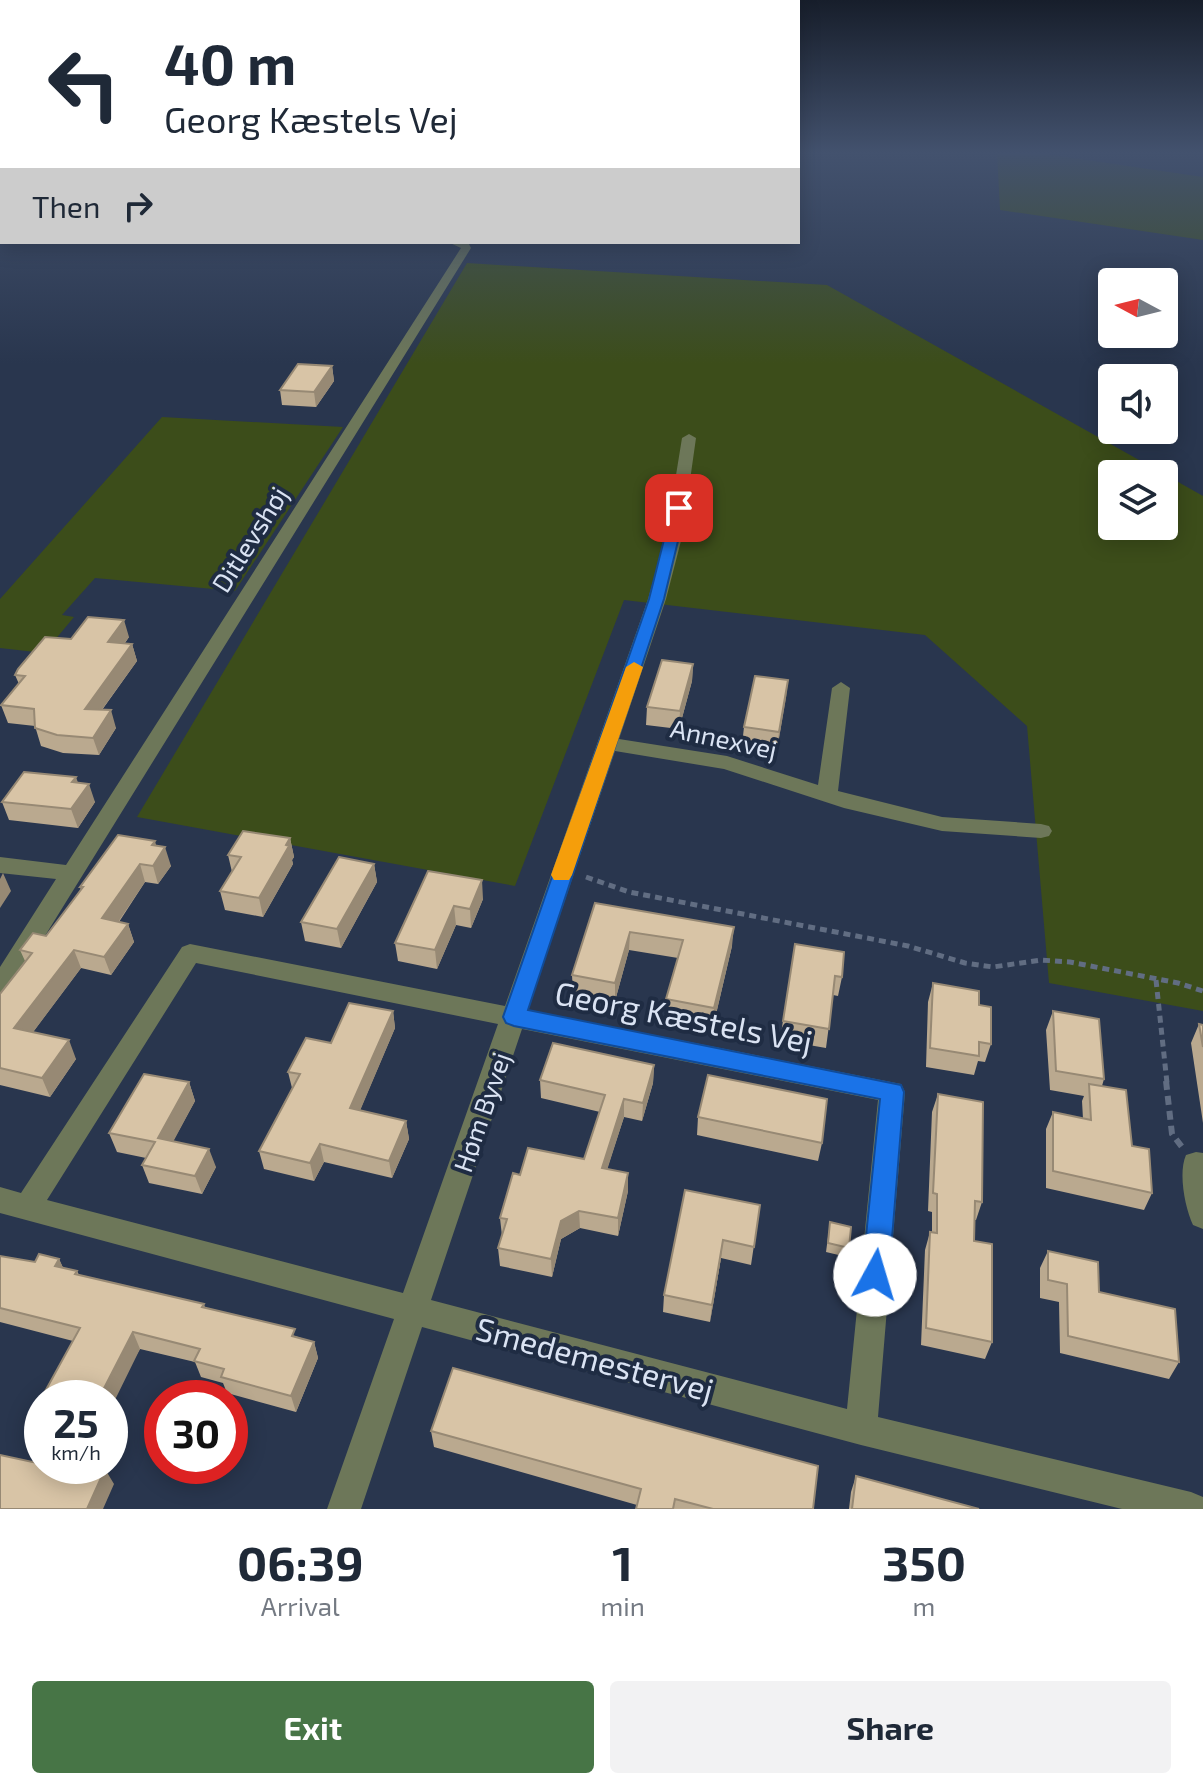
<!DOCTYPE html>
<html lang="en">
<head>
<meta charset="utf-8">
<style>
	:root { --surface:#fff; --page:#f2f2f3; --text:#1f2937; --muted:#747a83; --accent:#477546 }
	body { margin:0; font-family:"Exo 2",sans-serif; background:var(--page); color:var(--text); height:100vh; display:flex; flex-direction:column; font-size:30px; white-space:nowrap }
	* { box-sizing:border-box; margin:0 }
	p { font-size:26px; color:var(--muted) }
	.icon { flex:none; width:44px; height:44px; fill:none; stroke:currentColor; stroke-width:2; stroke-linecap:round; stroke-linejoin:round }
	.map { position:relative; height:1509px; overflow:hidden }
	.drawer { display:flex; flex-direction:column; background:var(--surface); flex:1 }
	.drawer>* { flex:none }
	.hud { position:absolute; left:0px; top:0px; width:800px; height:244px; box-shadow:0 4px 20px #0003; background:#fff; color:var(--text); overflow:hidden }
	.needle { width:52px; rotate:277deg }
	.controls { position:absolute; left:1098px; top:268px; display:grid; gap:16px }
	.controls a { display:grid; place-items:center; width:80px; height:80px; border-radius:8px; background:var(--surface); box-shadow:0 4px 20px #0003; font-size:40px }
	.speed { position:absolute; left:24px; top:1380px; display:flex; gap:16px; font-size:40px; font-weight:700; text-align:center }
	.speed>* { display:grid; place-content:center; width:104px; height:104px; border-radius:50%; background:var(--surface); box-shadow:0 4px 20px #0003; line-height:1 }
	.speed small { font-size:20px; font-weight:400 }
	.speed .limit { border:12px solid #d22; background:#fff; color:#111 }
	.pin { position:absolute; display:grid; place-items:center; width:68px; height:68px; color:#fff; margin:-34px; border-radius:16px; box-shadow:0 4px 12px #0006 }
	.me { position:absolute; width:88px; margin:-44px; rotate:6deg; stroke-linejoin:round; filter:drop-shadow(0 0 6px #0008) }
	.turn { display:flex; align-items:center; gap:28px; height:168px; padding:0 32px; font-size:36px }
	.turn .icon { width:104px; height:104px; stroke-width:2.5 }
	.turn b { display:block; font-size:56px; line-height:68px }
	.then { display:flex; align-items:center; height:76px; padding:0 32px; background:#0003; gap:16px; font-size:30px }
	.eta { display:flex; justify-content:space-evenly; align-items:center; height:136px; text-align:center }
	.eta b { font-size:48px; font-weight:700; line-height:56px }
	.button { display:flex; gap:16px; margin-top:auto; padding:16px 32px }
	.button a { flex:1; height:92px; border-radius:8px; background:var(--accent); color:#fff; font-size:32px; font-weight:700; line-height:92px; text-align:center }
	.button a+a { background:var(--page); color:var(--text) }
	.map>svg:first-child { display:block }
	.green { fill:#3c4d1a }
	.lines { fill:none; stroke-linecap:round; stroke-linejoin:round }
	.path-far1 { stroke:#616d82; stroke-width:5; stroke-dasharray:7 5; stroke-linecap:butt }
	.path { stroke:#616d82; stroke-width:6; stroke-dasharray:9 6; stroke-linecap:butt }
	.minor { fill:#6d7759; fill-rule:evenodd }
	.wall { fill:#baa98f }
	.shaded-wall { fill:#978974 }
	.building { fill:#d8c4a6; stroke:#978974; stroke-width:2 }
	.route { fill:#1a73e8; stroke:#114b97; stroke-width:2 }
	.slow { fill:#f59e0b }
	.labels { text-anchor:middle; dominant-baseline:central; stroke-width:8; stroke-linejoin:round; paint-order:stroke }
	.street-label { font-size:26px; fill:#dae3f3; stroke:#1f2c43 }
	.near-street-label { font-size:32px; fill:#dae3f3; stroke:#1f2c43 }
</style>
</head>
<body>
<div class="map">
<svg width="1203" height="1509" viewBox="0 0 1203 1509">
	<rect width="100%" height="100%" fill="#29364e"/>
	<!-- green -->
	<path class="green" d="M997,152H1032L1203,177V240L1000,210Z
		M467,263L827,285L1164,474H1112V526H1164V474L1203,496V1011L1049,983L1027,726L925,635L624,600L515,886L137,817Z
		M162,417L343,427L235,591L95,578L62,615L74,617L44,653L0,648V599Z"/>
	<g class="lines">
		<!-- path-far1 -->
		<path class="path-far1" d="M586,877L629,892L908,946L965,963L993,967L1041,960L1070,962L1178,983L1203,991
			M1156,980L1167,1083"/>
		<!-- path -->
		<path class="path" d="M1166,1081L1172,1134L1182,1147"/>
		<!-- minor -->
		<path class="minor" d="M0,217H2V223H0Z
			M448,242H468L471,248L9,994L0,996V967L56,879L0,873V857L66,865L461,248Z
			M689,434L696,438L682,537L666,599L619,739L727,756L818,785L832,688L841,682L850,688L838,791L942,817L1041,824L1049,826L1052,831L1049,836L1041,838L942,831L844,808L724,769L615,751L528,1010L901,1084L905,1092L878,1417L1191,1492L1203,1497V1509H1122L861,1445L422,1327L361,1509H327L394,1319L0,1213V1187L21,1193L182,947L190,944L505,1006L648,599L666,537L682,438ZM196,963L498,1024L403,1293L47,1200ZM522,1029L878,1100L847,1409L431,1300Z
			M1196,1152L1203,1153V1229L1193,1225C1185,1208 1178,1173 1186,1155Z"/>
	</g>
	<!-- wall -->
	<path class="wall" d="M332,366L334,381L316,407L282,405L280,390Z
		M129,637L125,643L132,644L137,661L102,710L116,728L99,755L63,753L41,746L35,726L8,723L1,705L19,684L15,675L71,639Z
		M693,664L692,681L679,729L646,725L647,707Z
		M788,680L777,750L742,745L744,727Z
		M78,783L95,802L78,828L9,820L2,802Z
		M290,838L294,857L292,860L293,864L263,917L225,910L220,891L232,872L228,855Z
		M156,846L171,866L158,884L145,882L119,922L128,924L134,942L111,975L81,968L33,1032L76,1059L50,1097L0,1085V994L25,961L20,950L46,936L81,890L80,887Z
		M374,864L377,882L341,948L305,941L301,922Z
		M428,871L483,899L471,928L456,925L437,969L398,961L395,943Z
		M595,903L732,946L713,1027L665,1017L666,999L678,958L629,950L615,1001L573,994L572,975Z
		M795,944L842,977L838,996L833,995L826,1048L780,1040Z
		M933,983L979,1005L991,1044L985,1062L978,1061L974,1075L926,1067L928,1002Z
		M393,1011L395,1028L360,1110L406,1121L409,1139L392,1178L324,1162L314,1181L264,1169L259,1151L292,1088L288,1072L331,1043Z
		M1053,1011L1104,1079L1102,1086L1132,1146L1152,1193L1144,1210L1046,1188V1129L1053,1112L1083,1119L1082,1101L1084,1096L1050,1090L1046,1030Z
		M1199,1024L1203,1025V1123L1191,1043Z
		M654,1065L653,1083L642,1121L624,1117L607,1169L628,1191L618,1236L580,1228L561,1239L552,1277L500,1266L498,1248L502,1236L500,1218L520,1175L584,1159L600,1112L541,1098L540,1080Z
		M189,1082L195,1101L173,1141L216,1167L202,1194L149,1183L142,1165L146,1158L117,1152L109,1133Z
		M938,1094L982,1202L976,1220H975L974,1241L992,1342L985,1359L921,1345L925,1250L930,1232H932V1212L928,1211L932,1112Z
		M698,1117L822,1143L818,1161L697,1135Z
		M760,1205L751,1265L721,1258L710,1322L663,1312L664,1295Z
		M830,1222L849,1248L847,1257L826,1252Z
		M1048,1251L1099,1292L1179,1362L1169,1379L1060,1353L1059,1302L1040,1298V1268Z
		M0,1256L35,1262L59,1259L63,1268L77,1271L79,1275L204,1304L205,1308L314,1342L318,1358L296,1412L227,1393L223,1383L201,1377L195,1362L140,1349L110,1398H43L42,1397L73,1341L0,1322Z
		M431,1431L813,1509H636L637,1505L434,1447Z
		M856,1476L979,1509H849L851,1492Z"/>
	<!-- shaded-wall -->
	<path class="shaded-wall" d="M332,366L334,381L316,407L314,392Z
		M124,620L129,637L113,659L108,642Z
		M132,644L137,661L90,726L85,709Z
		M693,664L692,681L679,729L680,711Z
		M788,680L786,698L777,750L779,732Z
		M111,710L116,728L99,755L93,738Z
		M76,777L82,794L89,784L95,802L78,828L71,809L72,782Z
		M290,838L294,857L292,860L293,864L263,917L259,898Z
		M155,841L159,856L165,847L171,866L158,884L153,866L152,845Z
		M140,864L145,882L108,937L102,918Z
		M374,864L377,882L341,948L337,929Z
		M3,873L11,891L0,908V879Z
		M482,880L483,899L471,928L470,909Z
		M454,906L456,925L437,969L435,950Z
		M128,924L134,942L111,975L104,957Z
		M734,927L732,946L713,1027L714,1008Z
		M630,932L629,950L615,1001V983Z
		M74,950L81,968L22,1047L14,1028Z
		M393,1011L395,1028L354,1125L350,1108Z
		M69,1040L76,1059L50,1097L42,1078Z
		M654,1065L653,1083L642,1121L643,1103Z
		M189,1082L195,1101L165,1157L158,1138Z
		M624,1099V1117L602,1186V1168Z
		M406,1121L409,1139L392,1178L389,1161Z
		M320,1144L324,1162L314,1181L310,1163Z
		M209,1149L216,1167L202,1194L195,1176Z
		M628,1173V1191L618,1236V1218Z
		M579,1211L580,1228L561,1239L552,1277L551,1259L561,1221Z
		M723,1240L721,1258L710,1322L712,1305Z
		M59,1259L67,1276L55,1266Z
		M133,1332L140,1349L110,1410V1398H99Z
		M314,1342L318,1358L296,1412L291,1396Z
		M105,1469L114,1484L103,1509H87Z"/>
	<!-- building -->
	<path class="building" d="M298,364L332,366L314,392L280,390Z
		M88,617L124,620L108,642L132,644L85,709L111,710L93,738L57,735L35,728L34,709L1,705L25,676L15,675L18,669L45,637L71,639Z
		M662,660L693,664L680,711L647,707Z
		M755,676L788,680L779,732L744,727Z
		M24,772L76,777L72,782L89,784L71,809L2,802Z
		M243,831L290,838L286,845L289,846L259,898L220,891L241,857L228,855Z
		M118,835L155,841L152,845L165,847L153,866L140,864L102,918L128,924L104,957L74,950L14,1028L69,1040L42,1078L0,1068V994L32,953L20,950L33,933L46,936L83,887H80Z
		M339,857L374,864L337,929L301,922Z
		M428,871L482,880L470,909L454,906L435,950L395,943Z
		M595,903L734,927L714,1008L666,999L683,940L630,932L615,983L572,975Z
		M795,944L844,952L842,977L835,976L829,1029L783,1021Z
		M933,983L979,991V1005L991,1007V1044L979,1042V1056L930,1048Z
		M349,1003L393,1011L350,1108L406,1121L389,1161L320,1144L310,1163L259,1151L300,1074L288,1072L306,1038L331,1043Z
		M1053,1011L1099,1019L1104,1079L1056,1071Z
		M1199,1024L1203,1025V1047Z
		M553,1043L654,1065L643,1103L624,1099L602,1168L628,1173L618,1218L579,1211L561,1221L551,1259L498,1248L507,1219L500,1218L513,1173L520,1175L528,1148L584,1159L605,1095L540,1080Z
		M144,1074L189,1082L158,1138L209,1149L195,1176L142,1165L155,1142L109,1133Z
		M708,1075L827,1099L822,1143L698,1117Z
		M1089,1084L1126,1090L1132,1146L1149,1149L1152,1193L1053,1171V1112L1091,1120Z
		M938,1094L983,1102L982,1202L975,1201L974,1241L992,1244V1342L926,1328L930,1232L937,1233V1194L933,1193Z
		M685,1190L760,1205L754,1247L723,1240L712,1305L664,1295Z
		M830,1222L851,1227L849,1248L828,1243Z
		M1048,1251L1098,1262L1099,1292L1175,1309L1179,1362L1068,1336L1067,1284L1048,1280Z
		M39,1254L59,1259L55,1266L77,1271L75,1274L204,1304L202,1307L295,1329L292,1336L314,1342L291,1396L221,1377L224,1369L194,1361L200,1349L133,1332L99,1398L42,1397L80,1328L0,1308V1256L35,1262Z
		M453,1368L818,1466L813,1509H713L675,1499L673,1509H636L641,1489L431,1431Z
		M0,1455L42,1464V1466H51L69,1470L71,1466H94L105,1469L87,1509H0Z
		M856,1476L979,1509H852Z"/>
	<!-- sky -->
	<linearGradient id="sky" x2="0" y2="1"><stop stop-color="#171e2b"/><stop offset="0.42" stop-color="#43526e"/><stop offset="1" stop-color="#43526e" stop-opacity="0"/></linearGradient>
	<rect width="1203" height="364" fill="url(#sky)"/>
	<!-- route -->
	<path class="route" d="M679,504L686,508L664,599L528,1010L901,1085L904,1092L889,1275L885,1284L875,1288L866,1284L862,1275L880,1099L514,1026L506,1023L503,1017L649,599L672,508Z"/>
	<!-- slow -->
	<path class="slow" d="M634,662L643,667L572,875L569,880H554L551,875L626,667Z"/>
	<g class="labels">
		<!-- street labels -->
		<g class="street-label">
			<text transform="translate(249 539) rotate(-58)">Ditlevshøj</text>
			<text transform="translate(724 738) rotate(12)">Annexvej</text>
			<text transform="translate(481 1112) rotate(-71)">Høm Byvej</text>
		</g>
		<!-- near-street labels -->
		<g class="near-street-label">
			<text transform="translate(684 1016) rotate(11)">Georg Kæstels Vej</text>
			<text transform="translate(595 1358) rotate(15)">Smedemestervej</text>
		</g>
	</g>
</svg>
<div class="controls">
<a><svg class="needle" viewBox="-14 -14 28 28"><path d="M0-13l5 13h-10z" fill="#e53935"/><path d="M0 13l5-13h-10z" fill="#747a83"/></svg></a>
<a><svg class="icon" aria-label="sound" viewBox="0 0 24 24"><path d="M4 9h4l5-4v14l-5-4H4zM17 9q2 3 0 6"/></svg></a>
<a><svg class="icon" aria-label="layers" viewBox="0 0 24 24"><path d="M12 4l9 5-9 5-9-5zM3 14l9 5 9-5"/></svg></a>
</div>
<div class="speed"><div>25<small>km/h</small></div><div class="limit">30</div></div>
<div class="pin" style="left:679px;top:508px;background:#d93025"><svg class="icon" aria-label="arrive" viewBox="0 0 24 24"><path d="M6 21V4h12l-3 4 3 4H6"/></svg></div>
<svg class="me" style="left:875px;top:1275px" viewBox="-20 -20 40 40"><circle r="19" fill="#fff"/><path d="M0-13L10 11 0 6-10 11z" fill="#1a73e8"/></svg>
<div class="hud">
<div class="turn"><svg class="icon" aria-label="left" viewBox="0 0 24 24"><path d="M17 20v-9H6M10 6l-5 5 5 5"/></svg><div><b>40 m</b>Georg Kæstels Vej</div></div>
<div class="then">Then<svg class="icon" aria-label="right" viewBox="0 0 24 24"><path d="M7 20v-9h11M14 6l5 5-5 5"/></svg></div>
</div>
</div>
<section class="drawer">
<div class="eta">
<div><b>06:39</b><p>Arrival</p></div>
<div><b>1</b><p>min</p></div>
<div><b>350</b><p>m</p></div>
</div>
<div class="button"><a>Exit</a><a>Share</a></div>
</section>
</body>
</html>
